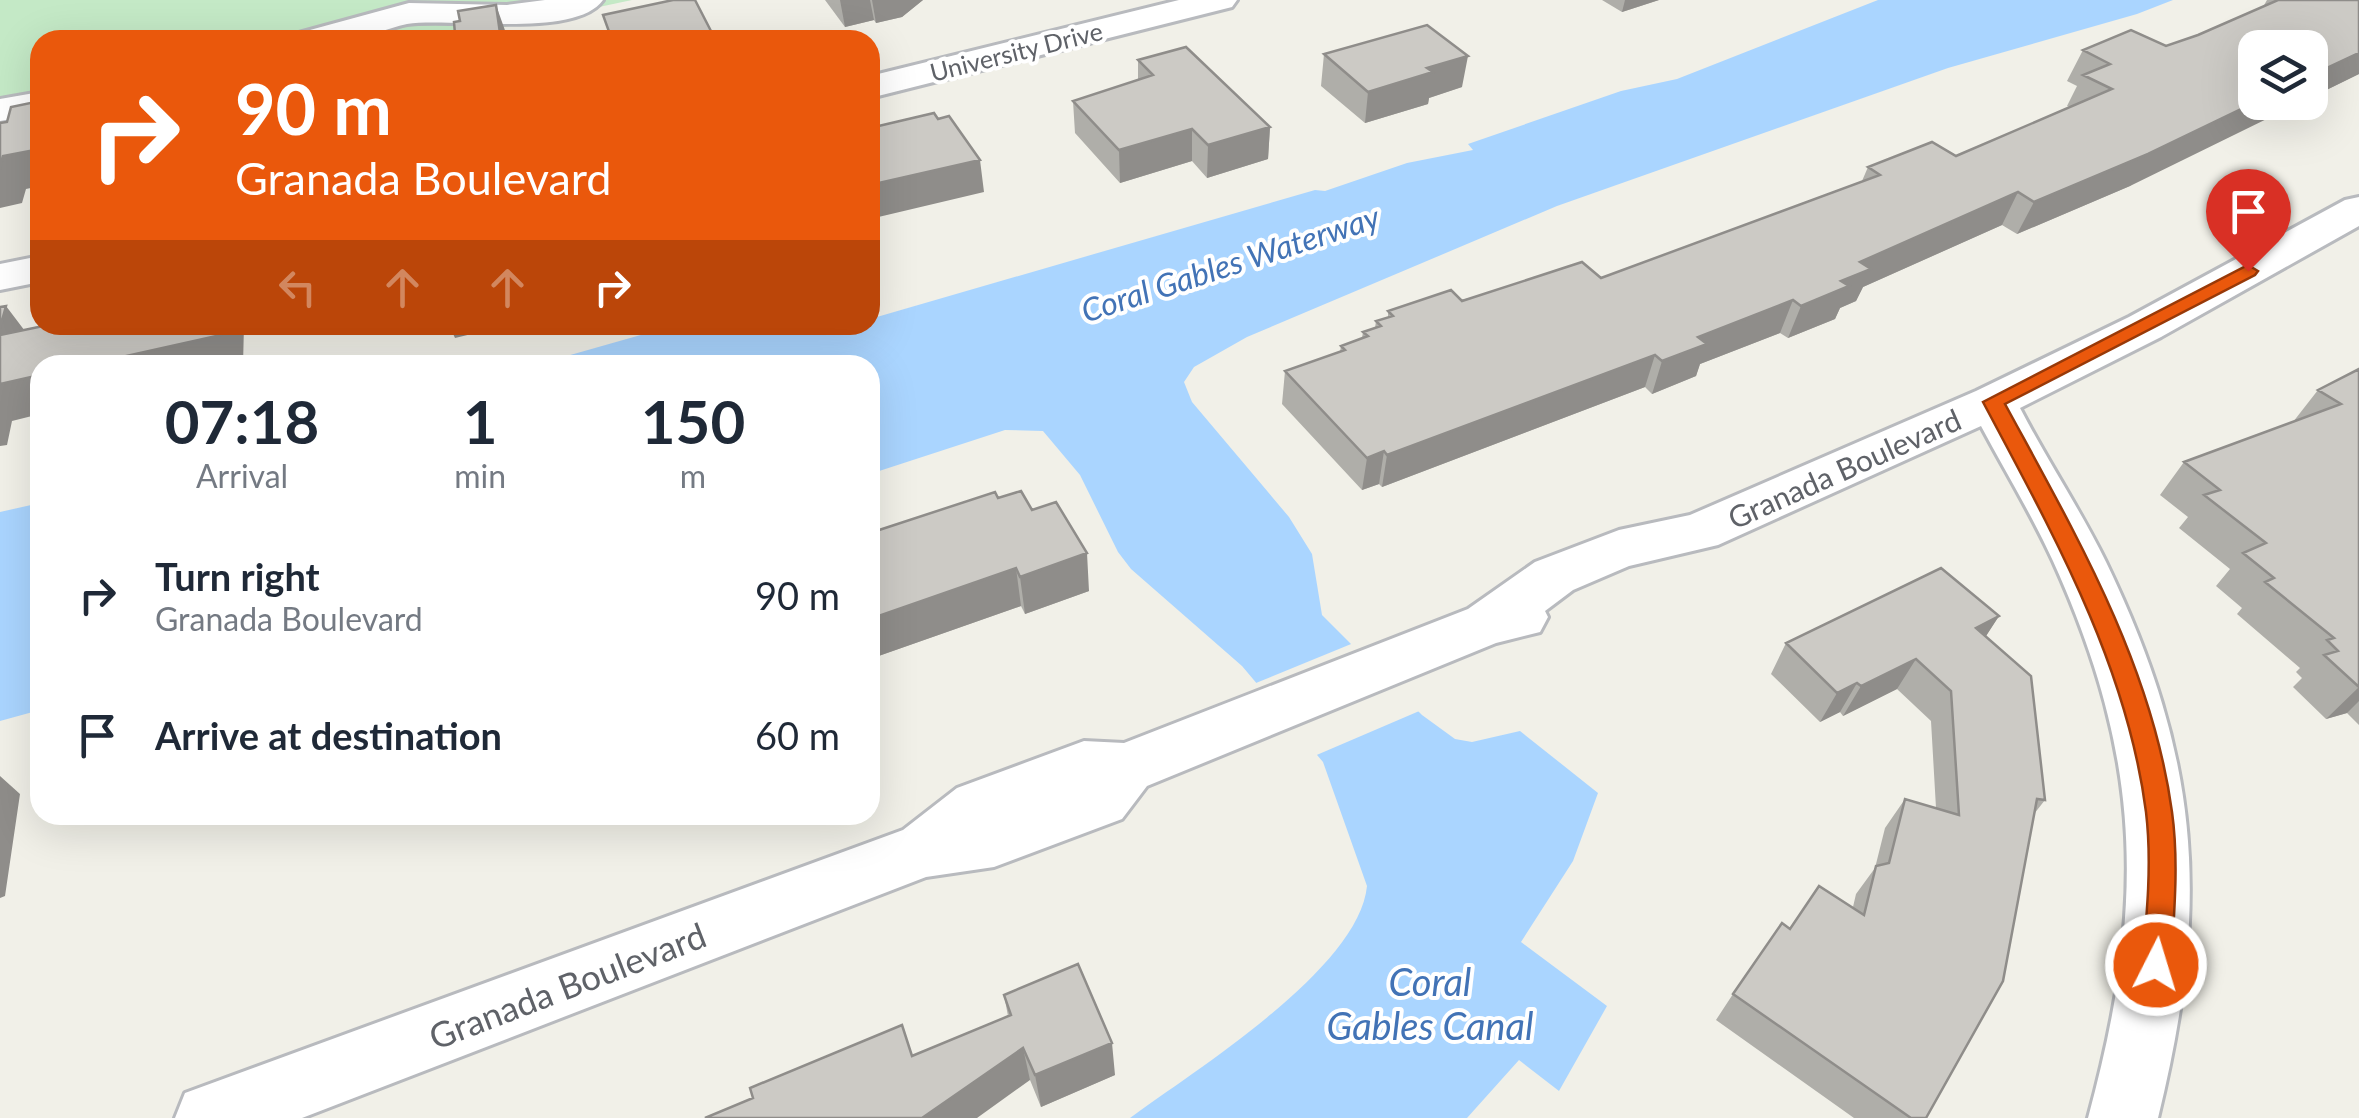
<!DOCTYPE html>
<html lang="en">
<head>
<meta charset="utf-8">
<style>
	:root { --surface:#fff; --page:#f6f6f7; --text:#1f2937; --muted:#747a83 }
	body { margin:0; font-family:Lato,sans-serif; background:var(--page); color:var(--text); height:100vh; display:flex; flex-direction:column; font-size:38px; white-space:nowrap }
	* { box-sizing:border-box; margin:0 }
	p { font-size:32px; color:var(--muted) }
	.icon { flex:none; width:55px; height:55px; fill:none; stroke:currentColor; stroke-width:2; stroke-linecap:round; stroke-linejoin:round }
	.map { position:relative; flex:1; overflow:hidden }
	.side { position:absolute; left:30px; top:355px; width:850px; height:470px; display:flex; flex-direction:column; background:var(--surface); border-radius:30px; box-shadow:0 10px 40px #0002 }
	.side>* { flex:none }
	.hud { position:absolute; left:30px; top:30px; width:850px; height:305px; border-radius:30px; box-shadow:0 10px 40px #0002; background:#ea580c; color:#fff; overflow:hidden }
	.controls { position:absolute; left:2238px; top:30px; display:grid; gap:20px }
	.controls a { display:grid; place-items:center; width:90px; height:90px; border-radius:20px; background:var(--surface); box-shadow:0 10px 40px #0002; font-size:50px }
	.pin { position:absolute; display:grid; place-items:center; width:85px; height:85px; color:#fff; margin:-102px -42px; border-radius:50% 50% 50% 0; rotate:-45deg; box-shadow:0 0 10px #0007 }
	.pin .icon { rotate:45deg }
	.me { position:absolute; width:110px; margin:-55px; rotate:5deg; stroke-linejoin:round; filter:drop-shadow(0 0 8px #0008) }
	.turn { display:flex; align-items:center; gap:35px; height:210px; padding:0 40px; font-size:45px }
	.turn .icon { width:130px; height:130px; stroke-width:2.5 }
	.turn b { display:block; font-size:70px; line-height:85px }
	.lanes { display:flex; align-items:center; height:95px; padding:0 40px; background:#0003; justify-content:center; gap:50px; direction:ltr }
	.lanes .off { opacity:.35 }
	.eta { display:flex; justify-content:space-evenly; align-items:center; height:170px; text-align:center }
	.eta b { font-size:60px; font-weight:700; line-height:70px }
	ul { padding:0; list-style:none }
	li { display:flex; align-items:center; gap:30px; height:140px; padding:0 40px }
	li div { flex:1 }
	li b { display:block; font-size:38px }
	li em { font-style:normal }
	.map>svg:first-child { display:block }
	.green { fill:#c4e9c6 }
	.water { fill:#aad5ff }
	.pier { fill:#f1f0e8 }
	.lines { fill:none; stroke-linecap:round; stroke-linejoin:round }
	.minor-casing { stroke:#b8babe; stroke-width:6 }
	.minor { fill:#fff; fill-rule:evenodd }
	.wall { fill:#afaea9 }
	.shaded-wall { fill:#8f8d8a }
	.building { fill:#cccac5; stroke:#8f8d8a; stroke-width:2.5 }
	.route { fill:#ea580c; stroke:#983908; stroke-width:2.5 }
	.labels { text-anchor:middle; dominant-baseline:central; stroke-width:8; stroke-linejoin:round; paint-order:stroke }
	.far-street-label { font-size:25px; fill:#5f6268; stroke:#fff }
	.street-label { font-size:30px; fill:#5f6268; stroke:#fff }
	.water-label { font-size:32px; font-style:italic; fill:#4273b6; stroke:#fff }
	.near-street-label { font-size:35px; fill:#5f6268; stroke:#fff }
	.near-water-label { font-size:38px; font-style:italic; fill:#4273b6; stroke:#fff }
</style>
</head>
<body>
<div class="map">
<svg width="2359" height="1118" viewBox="0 0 2359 1118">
	<rect width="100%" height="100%" fill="#f1f0e8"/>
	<!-- green -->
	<path class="green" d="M0,0H632L443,40H40V119L0,127Z"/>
	<!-- water -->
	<path class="water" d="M1878,0H2173L2137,14L1948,68L1557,206L1247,337L1194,367L1184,382L1192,402L1289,517L1312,554L1322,615L1422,715L1455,739L1472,742L1520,731L1598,793L1573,861L1521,942L1607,1006L1559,1091L1519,1060L1467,1118H1130C1195,1070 1359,969 1367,886L1323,762L1242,666L1131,569L1118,552L1080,475L1043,431L1005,430L870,474V365H535L676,325H870V319L1315,190L1325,191L1407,163L1473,150L1468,144L1621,91L1677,79Z
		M40,503V710L0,721V512Z"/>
	<!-- pier -->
	<path class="pier" d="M1356,642L1424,709L1312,757L1251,685Z"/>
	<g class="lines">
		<!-- minor casing -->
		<g class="minor-casing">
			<path id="minor" d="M545,0H603C576,39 449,17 407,24C387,28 368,38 348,40C330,42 311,40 293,40L299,33L409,3L507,5Z
				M1179,0H1237L1232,7L870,98V76Z
				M40,92V114L0,121V99Z
				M2359,197V226L2161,337L2020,408C2047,460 2080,509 2106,562C2202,761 2210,905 2158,1118H2088C2145,908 2144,762 2053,561C2032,515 2005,471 1981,426L1718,545L1629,566L1573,590L1545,611L1548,617L1540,632L1496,643L1147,786L1122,819L994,867L926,877L302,1118H175L185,1093L903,830L957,788L1084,741L1124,743L1468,609L1535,562L1619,530L1690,515L1976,391L2129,317L2345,200Z
				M40,256V282L0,290V264Z"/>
		</g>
		<!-- minor -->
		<use href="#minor" class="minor"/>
	</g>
	<!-- wall -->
	<path class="wall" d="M825,0H923L902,17L876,23L874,20L845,27Z
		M1602,0H1659L1622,12Z
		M2267,0H2359V74L2310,98V48L2130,186L2017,234L2002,225L1863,287L1856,301L1840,308L1835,319L1788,338L1780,333L1700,364L1696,376L1652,394L1645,387L1382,487L1379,484L1362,490L1282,404L1285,371L1340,352L1341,346L1362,338L1363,332L1375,328L1376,321L1388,318V311L1601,278L1862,181L1868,167L1956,156L2070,107L2067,106L2077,86L2067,81L2083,50L2166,46L2198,35L2263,7Z
		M1324,54L1462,87L1429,98L1428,104L1365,123L1321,86Z
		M1138,60L1270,127L1268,159L1207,178L1192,161L1120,183L1075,133L1073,101L1138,80Z
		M2359,369V725L2347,713L2326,719L2293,687L2302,678L2296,672L2300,668L2237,614L2242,608L2216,586L2230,569L2179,528L2188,517L2160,495L2184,462L2293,422L2318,390Z
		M998,498L1032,510L1089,591L1025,614L1021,606L870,659V533Z
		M1999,616L1985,637L2045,800L2034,814L1926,1118H1854L1716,1020L1733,994L1790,929L1853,907L1856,894L1875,868L1885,828L1905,799L1936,808L1931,721L1897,689L1843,716L1840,712L1820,722L1771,674L1786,643Z
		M1004,995L1115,1075L1041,1107L1030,1080L912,1056L1008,1016Z"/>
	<!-- shaded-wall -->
	<path class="shaded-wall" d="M840,0H870L874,20L845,27Z
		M872,0H923L902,17L876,23Z
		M1625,0H1659L1622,12Z
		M496,5L507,36L508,40H501Z
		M712,33L714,40H687L686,38Z
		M2359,53V74L2310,98V76Z
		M1468,56L1462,87L1429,98L1428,104L1365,123L1368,92L1427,68Z
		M2256,102H2301L2130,186L2017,234L2034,202Z
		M1270,127L1268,159L1207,178L1208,145Z
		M1192,129V161L1120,183L1119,150Z
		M40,149V186L26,189L22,203L0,208V169L3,156Z
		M980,160L984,192L870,219V185Z
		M2018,192L2002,225L1863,287L1856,301L1840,308L1835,319L1788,338L1801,306L1841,281L1860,262Z
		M1793,300L1780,333L1700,364L1696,376L1652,394L1662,361L1698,337Z
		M6,306L31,339L0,338V328Z
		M222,325H244L243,365H86Z
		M449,325H509L455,338Z
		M1655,355L1645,387L1382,487L1387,455Z
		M40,375V414L12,421L7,445L0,446V384Z
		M1384,451L1379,484L1362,490L1367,458Z
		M1087,553L1089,591L1025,614L1020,577Z
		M1016,568L1021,606L870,659V619Z
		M1999,616L1979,647L1976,628Z
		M1916,659L1897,689L1843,716L1861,686Z
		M1857,683L1840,712L1820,722L1837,693Z
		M2359,687V701L2347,713L2326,719Z
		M0,776L20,794L5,896L0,898Z
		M340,815H366L345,822Z
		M1112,1043L1115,1075L1041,1107L1035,1075Z
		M1023,1048L1030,1080L977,1118H922Z"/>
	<!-- building -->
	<path class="building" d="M673,0H695L712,33L686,38L687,40H612L603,15Z
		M2278,0H2359V53L2310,76V48H2255L2256,102L2148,154L2034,202L2018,192L1860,262L1871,269L1841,281L1849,286L1801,306L1793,300L1698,337L1707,344L1662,361L1655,355L1387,455L1384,451L1367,458L1285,371L1345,350L1341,346L1368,336L1363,332L1381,326L1376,321L1393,316L1388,311L1451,290L1462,301L1582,262L1601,278L1880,175L1868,167L1932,142L1956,156L2112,89L2083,75L2110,64L2083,50L2131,30L2166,46L2198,35Z
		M496,5L501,40H425L455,34L454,22L460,21L458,11Z
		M1427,25L1468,56L1427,68L1433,72L1368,92L1324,54Z
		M1186,47L1270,127L1208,145L1192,129L1119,150L1073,101L1153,75L1138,60Z
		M40,101V149L3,156L0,169V123L7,122L11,107Z
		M934,113L938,119L949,116L980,160L870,185V128Z
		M6,306L0,328V307Z
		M48,325H222L221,335L86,365H40V375L0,384V335Z
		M2359,369V687L2324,655L2338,651L2327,640L2334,638L2265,582L2274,578L2243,553L2266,543L2204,495L2220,490L2184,462L2341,404L2318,390Z
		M1021,491L1032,510L1056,502L1087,553L1020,577L1016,568L870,619V533L995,492L998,498Z
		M1941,568L1999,616L1976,628L2031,676L2045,800L2037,799L2003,981L1926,1118H1911L1733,994L1782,923L1790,929L1819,886L1864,915L1876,866L1889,863L1905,799L1959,815L1951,691L1916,659L1861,686L1857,683L1837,693L1786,643Z
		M1078,964L1112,1043L1035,1075L1023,1048L922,1118H705L753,1098L750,1088L902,1025L912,1056L1011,1015L1004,995Z"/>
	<!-- route -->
	<path class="route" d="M2248,265L2258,271L2255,275L2005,404C2075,533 2152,664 2172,812C2179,862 2174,915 2171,965L2167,974L2156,978L2146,974L2142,965C2147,915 2152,862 2146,812C2127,664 2052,532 1983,402Z"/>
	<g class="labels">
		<!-- far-street labels -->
		<g class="far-street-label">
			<text transform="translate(1016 51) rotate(-14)">University Drive</text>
		</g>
		<!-- street labels -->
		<g class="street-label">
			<text transform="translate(1844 468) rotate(-24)">Granada Boulevard</text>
		</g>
		<!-- water labels -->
		<g class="water-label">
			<text transform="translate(1230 263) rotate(-18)">Coral Gables Waterway</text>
		</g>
		<!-- near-street labels -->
		<g class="near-street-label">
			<text transform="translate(567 985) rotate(-21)">Granada Boulevard</text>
		</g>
		<!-- near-water labels -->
		<g class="near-water-label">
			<text x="1430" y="981">Coral<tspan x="1430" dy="44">Gables Canal</tspan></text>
		</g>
	</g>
</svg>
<div class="controls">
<a><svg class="icon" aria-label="layers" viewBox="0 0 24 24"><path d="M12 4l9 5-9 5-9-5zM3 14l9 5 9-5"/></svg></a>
</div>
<div class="pin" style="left:2248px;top:271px;background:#d93025"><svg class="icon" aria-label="arrive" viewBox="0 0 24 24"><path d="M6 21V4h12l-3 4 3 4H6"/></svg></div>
<svg class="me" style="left:2156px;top:965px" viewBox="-20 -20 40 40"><circle r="17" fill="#ea580c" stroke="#fff" stroke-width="3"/><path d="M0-11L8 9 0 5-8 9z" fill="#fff"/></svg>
<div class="hud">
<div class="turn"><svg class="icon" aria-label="right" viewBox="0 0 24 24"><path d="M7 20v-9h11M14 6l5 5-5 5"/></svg><div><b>90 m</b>Granada Boulevard</div></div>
<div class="lanes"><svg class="icon off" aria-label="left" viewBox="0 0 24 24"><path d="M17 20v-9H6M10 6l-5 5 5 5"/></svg><svg class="icon off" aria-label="ahead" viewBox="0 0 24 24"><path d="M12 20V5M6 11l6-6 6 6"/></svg><svg class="icon off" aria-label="ahead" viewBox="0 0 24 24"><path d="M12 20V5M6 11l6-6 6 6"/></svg><svg class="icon" aria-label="right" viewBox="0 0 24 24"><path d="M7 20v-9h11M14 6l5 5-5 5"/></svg></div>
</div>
<section class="side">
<div class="eta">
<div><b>07:18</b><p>Arrival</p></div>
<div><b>1</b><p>min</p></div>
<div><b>150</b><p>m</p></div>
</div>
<ul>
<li><svg class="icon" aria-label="right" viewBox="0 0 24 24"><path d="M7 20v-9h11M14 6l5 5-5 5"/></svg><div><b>Turn right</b><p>Granada Boulevard</p></div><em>90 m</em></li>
<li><svg class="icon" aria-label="arrive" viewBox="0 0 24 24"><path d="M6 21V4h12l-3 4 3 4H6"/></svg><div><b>Arrive at destination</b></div><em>60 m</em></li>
</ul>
</section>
</div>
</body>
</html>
